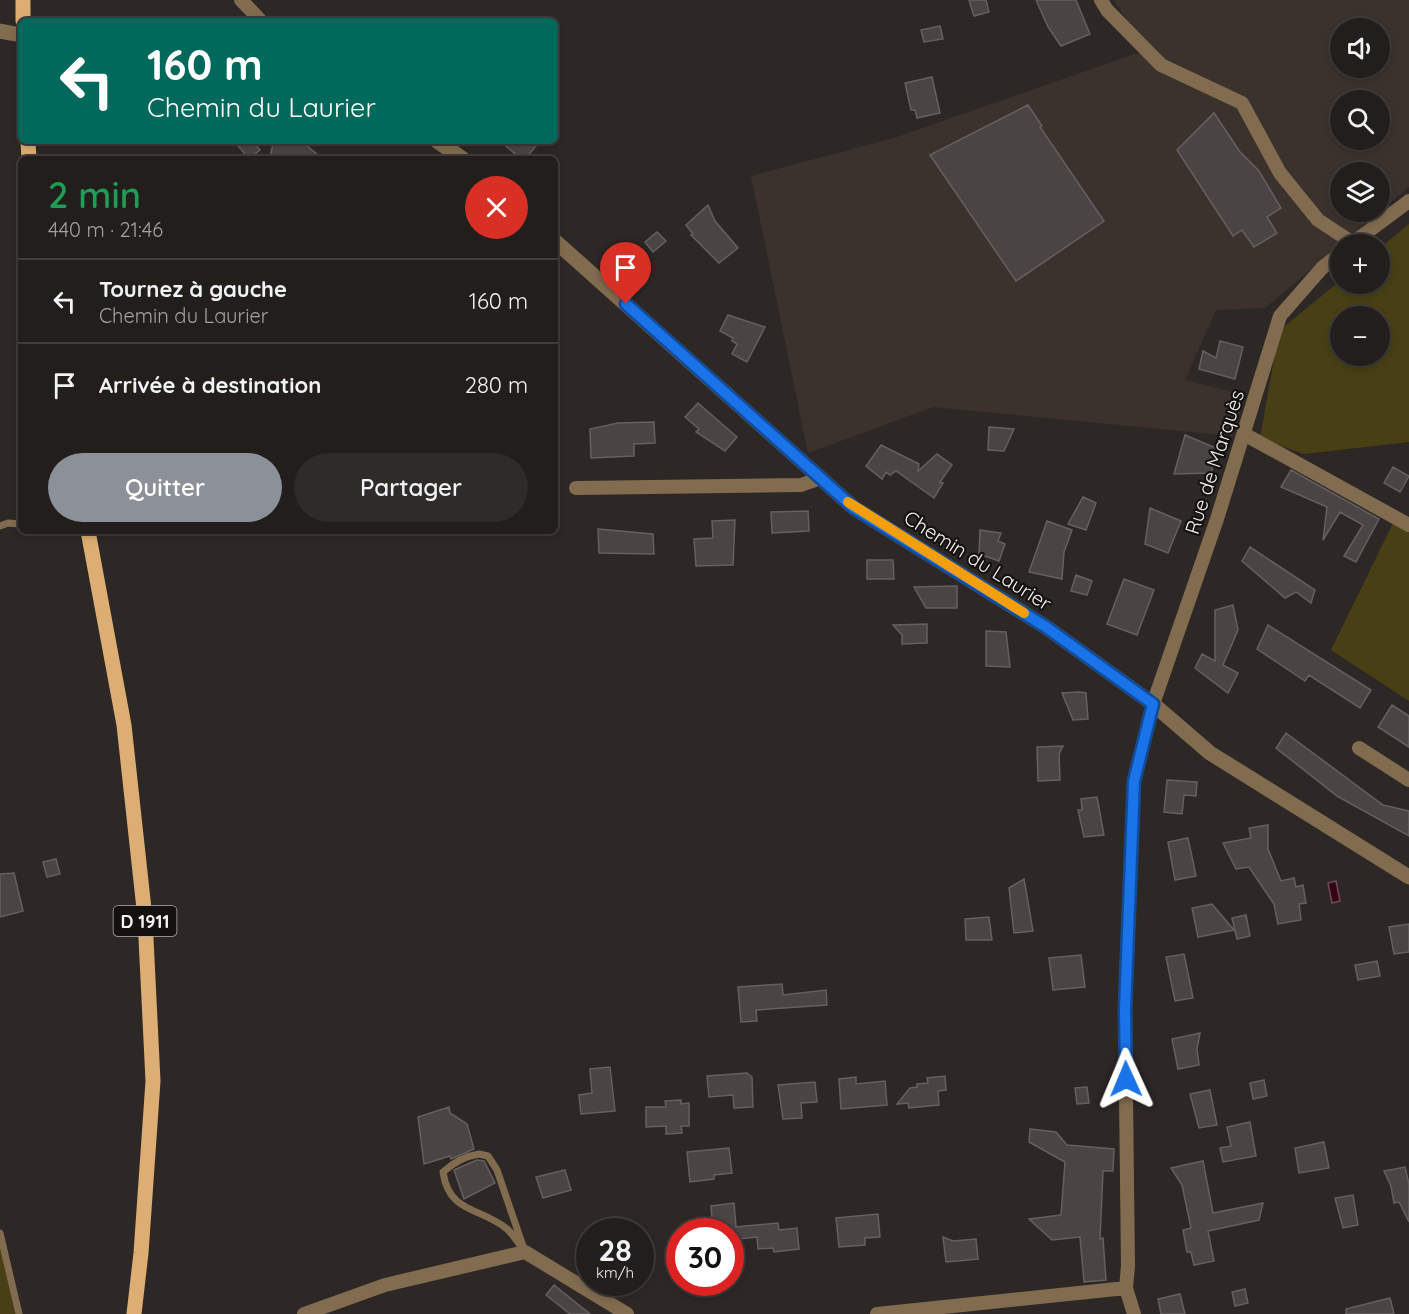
<!DOCTYPE html>
<html lang="fr">
<head>
<meta charset="utf-8">
<style>
	:root { --surface:#221e1c; --page:#2e2b29; --text:#f1f3f6; --muted:#a2a2a3; --line:#3f3c3b; --accent:#8c9099 }
	body { margin:0; font-family:Quicksand,sans-serif; background:var(--page); color:var(--text); height:100vh; display:flex; flex-direction:column; font-size:22px; white-space:nowrap }
	* { box-sizing:border-box; margin:0 }
	p { font-size:20px; color:var(--muted) }
	.icon { flex:none; width:33px; height:33px; fill:none; stroke:currentColor; stroke-width:2; stroke-linecap:round; stroke-linejoin:round }
	.map { position:relative; flex:1; overflow:hidden }
	.side { position:absolute; left:18px; top:156px; width:540px; height:378px; display:flex; flex-direction:column; background:var(--surface); border-radius:9px; box-shadow:0 3px 9px #0003,0 0 0 2px var(--line) }
	.side>* { flex:none }
	.hud { position:absolute; left:18px; top:18px; width:540px; height:126px; border-radius:9px; box-shadow:0 3px 9px #0003,0 0 0 2px var(--line); background:#00695c; color:#fff; overflow:hidden }
	.controls { position:absolute; left:1330px; top:18px; display:grid; gap:12px }
	.controls a { display:grid; place-items:center; width:60px; height:60px; border-radius:50%; background:var(--surface); box-shadow:0 3px 9px #0003,0 0 0 2px var(--line); font-size:30px }
	.speed { position:absolute; left:576px; top:1218px; display:flex; gap:12px; font-size:30px; font-weight:700; text-align:center }
	.speed>* { display:grid; place-content:center; width:78px; height:78px; border-radius:50%; background:var(--surface); box-shadow:0 3px 9px #0003,0 0 0 2px var(--line); line-height:1 }
	.speed small { font-size:15px; font-weight:400 }
	.speed .limit { border:9px solid #d22; background:#fff; color:#111 }
	.pin { position:absolute; display:grid; place-items:center; width:51px; height:51px; color:#fff; margin:-62px -26px; border-radius:50% 50% 50% 0; rotate:-45deg; box-shadow:0 0 6px #0007 }
	.pin .icon { rotate:45deg }
	.me { position:absolute; width:66px; margin:-33px; rotate:359deg; stroke-linejoin:round; filter:drop-shadow(0 0 4px #0008) }
	.turn { display:flex; align-items:center; gap:21px; height:126px; padding:0 30px; font-size:27px }
	.turn .icon { width:78px; height:78px; stroke-width:2.5 }
	.turn b { display:block; font-size:42px; line-height:51px }
	.round { display:grid; place-items:center; flex:none; width:63px; height:63px; border-radius:32px; background:var(--page) }
	.headline { display:flex; align-items:center; justify-content:space-between; height:102px; padding:0 30px }
	h1 { font-size:36px; font-weight:600; line-height:45px; color:#1e9e55 }
	.action { display:flex; gap:12px; margin-top:auto; padding:12px 30px }
	.action a { flex:1; height:69px; border-radius:36px; background:var(--accent); color:#fff; font-size:24px; font-weight:600; line-height:69px; text-align:center }
	.action a+a { background:var(--page); color:var(--text) }
	ul { padding:0; list-style:none }
	li { display:flex; align-items:center; gap:18px; height:84px; padding:0 30px; border-top:2px solid var(--line) }
	li div { flex:1 }
	li b { display:block; font-size:22px }
	li em { font-style:normal }
	.map>svg:first-child { display:block }
	.built { fill:#3c322d; fill-rule:evenodd }
	.green { fill:#483f15; fill-rule:evenodd }
	.water { fill:#360018; stroke:#704959; stroke-width:1.5 }
	.building { fill:#4a4544; stroke:#65605f; stroke-width:1.5 }
	.lines { fill:none; stroke-linecap:round; stroke-linejoin:round }
	.service { stroke:#826c50; stroke-width:7 }
	.minor { stroke:#826c50; stroke-width:14 }
	.tertiary { stroke:#826c50; stroke-width:15 }
	.primary { stroke:#dcae73; stroke-width:15 }
	.route-casing { stroke:#114b97; stroke-width:15 }
	.route { stroke:#1a73e8; stroke-width:10 }
	.slow { stroke:#f59e0b; stroke-width:10 }
	.labels { text-anchor:middle; dominant-baseline:central; stroke-width:4.5; stroke-linejoin:round; paint-order:stroke }
	.shield { fill:#131211; stroke:#b2b0ae; stroke-width:1.5 }
	.shield-label { font-size:18px; font-weight:bold; fill:#f6f3f2 }
	.street-label { font-size:20px; fill:#f6f3f2; stroke:#131211 }
</style>
</head>
<body>
<div class="map">
<svg width="1409" height="1314" viewBox="0 0 1409 1314">
	<rect width="100%" height="100%" fill="#2d2826"/>
	<!-- built -->
	<path class="built" d="M1114,0H1409V187L1380,211V172H1341V212H1379L1265,308L1216,310L1185,380L1244,395L1234,436L933,407L808,453L751,176L894,138L1146,50ZM1341,28H1380V68H1341ZM1341,100H1380V140H1341Z"/>
	<!-- green -->
	<path class="green" d="M1409,224V442L1304,454L1260,438L1279,331L1341,280V284H1380V248ZM1341,316H1380V356H1341Z
		M1393,523L1409,532V701L1331,650Z
		M0,1246L15,1314H0Z"/>
	<!-- water -->
	<path class="water" d="M1336,881L1340,901L1332,903L1328,883Z"/>
	<!-- building -->
	<path class="building" d="M969,0H986L989,12L974,16Z
		M1036,0H1076L1090,34L1061,46L1048,27Z
		M940,26L943,39L924,42L921,30Z
		M932,77L940,113L917,118L915,110H911L905,83Z
		M1028,105L1042,126L1040,127L1104,221L1016,281L930,155Z
		M1214,113L1240,152L1259,171L1281,208L1267,217L1277,233L1254,247L1242,230L1233,236L1177,150Z
		M234,141H252L260,150L249,159Z
		M274,141L288,144L290,141H301L323,159H269Z
		M500,141H529L536,146L525,159H521Z
		M708,205L715,221L738,248L719,263L691,235L693,234L686,225Z
		M657,232L666,241L653,252L645,242Z
		M728,315L765,327L747,362L732,354L737,344L732,341L733,338L720,331Z
		M1220,341L1243,347L1235,379L1199,369L1203,351L1216,358Z
		M698,403L737,437L725,451L696,432L699,429L685,417Z
		M654,422L655,443L634,444V456L591,458L590,429L618,423Z
		M989,427L1014,429L1004,451L988,450Z
		M1185,435L1218,449L1211,473L1174,474Z
		M881,445L919,464L918,471L937,454L952,465L940,482L943,483L934,498L896,471L890,475L886,472L882,479L866,466Z
		M1393,467L1409,476L1400,492L1384,483Z
		M1291,470L1379,519L1356,562L1344,556L1363,525L1340,512L1323,540L1327,507L1281,487Z
		M1083,497L1096,503L1086,530L1068,524Z
		M1150,508L1181,521L1168,553L1145,544Z
		M808,511L809,531L772,533L771,512Z
		M735,520L733,565L696,566L694,539L713,538L712,521Z
		M1047,521L1072,530L1064,552L1062,579L1029,572Z
		M598,529L653,534L654,554L599,553Z
		M980,530L1001,533L998,541L1005,544L999,561L979,554Z
		M1250,547L1315,590L1311,603L1296,592L1285,598L1242,561Z
		M867,560H893L894,579H867Z
		M1076,575L1092,581L1087,595L1071,591Z
		M1124,579L1154,590L1137,635L1107,624Z
		M957,586V608H926L914,587Z
		M1233,605L1238,630L1223,665L1238,673L1228,693L1195,668L1202,654L1215,661V610Z
		M927,624V643L902,644V635L893,625Z
		M1268,625L1371,690L1360,708L1309,675L1305,681L1257,649Z
		M986,631L1006,632L1010,667L986,666Z
		M1079,692L1086,693L1088,719L1073,720L1062,693Z
		M1392,705L1409,716V747L1378,727Z
		M1286,733L1383,805L1409,811V836L1337,796L1276,748Z
		M1063,746L1059,754L1060,780L1038,781L1037,747Z
		M1167,780L1197,782L1196,796L1184,795L1182,814L1164,812Z
		M1097,797L1104,835L1084,837L1078,810H1082L1081,799Z
		M1268,825V849L1281,881L1294,878L1296,887L1303,885L1306,903L1299,904L1301,920L1278,924L1274,904L1249,867L1236,869L1223,843L1251,838L1249,828Z
		M1188,838L1196,876L1175,880L1168,842Z
		M56,859L60,874L47,877L43,862Z
		M14,873L23,911L0,917V874Z
		M1024,879L1033,931L1014,933L1009,888Z
		M1212,904L1234,930L1198,937L1192,908Z
		M1246,915L1250,936L1237,939L1232,918Z
		M989,917L992,940H966L965,919Z
		M1409,924V952L1394,954L1389,927Z
		M1184,954L1193,998L1175,1001L1166,957Z
		M1081,955L1085,987L1053,990L1049,958Z
		M1377,961L1380,976L1358,980L1355,965Z
		M782,984L783,995L826,990L827,1005L756,1010L757,1021L741,1022L738,987Z
		M1200,1033L1197,1049L1199,1065L1178,1069L1172,1039Z
		M610,1067L615,1111L581,1114L579,1095L592,1093L590,1069Z
		M747,1073L752,1077L753,1107L734,1108L733,1095L709,1097L707,1076Z
		M945,1076L946,1090L938,1091L939,1105L909,1108L908,1103L897,1104L910,1088L917,1087V1084L928,1083L927,1078Z
		M856,1077V1084L885,1081L887,1105L841,1109L839,1079Z
		M1264,1080L1267,1096L1253,1099L1250,1083Z
		M815,1082L817,1102L801,1103L802,1118L783,1119L778,1085Z
		M1087,1087L1089,1103L1077,1104L1075,1088Z
		M1210,1090L1217,1125L1199,1128L1190,1094Z
		M681,1100V1104L689,1103V1126H681L682,1133L666,1134V1126L646,1127V1107H666L665,1101Z
		M449,1107L450,1113L467,1124L474,1149L451,1159L450,1156L424,1164L418,1117Z
		M1250,1122L1256,1156L1223,1162L1220,1148L1231,1146L1227,1127Z
		M1030,1129L1056,1132L1067,1145L1114,1149L1113,1171H1103L1100,1239L1103,1238L1106,1280L1084,1282L1080,1237L1052,1240L1029,1219L1061,1215L1065,1162L1029,1142Z
		M1324,1142L1329,1168L1299,1173L1295,1148Z
		M729,1148L732,1173L714,1175V1179L690,1182L687,1152Z
		M477,1160L484,1161L495,1183L464,1199L454,1170Z
		M1203,1161L1213,1213L1263,1203L1259,1220L1208,1231L1214,1261L1194,1265L1191,1252H1187L1183,1230L1191,1228L1182,1185L1171,1168Z
		M1405,1167L1409,1184V1222L1399,1202L1394,1203L1391,1186L1384,1171Z
		M565,1170L571,1190L543,1198L536,1177Z
		M1353,1195L1358,1225L1343,1228L1335,1198Z
		M734,1203L736,1227L778,1223L779,1230L797,1228L799,1249L774,1252L773,1248L758,1249L757,1237L730,1240V1232H713L711,1206Z
		M878,1214L880,1237L865,1238V1245L839,1247L836,1218Z
		M943,1237L953,1241L976,1239L978,1259L946,1262Z
		M554,1285L590,1314H570L546,1295Z
		M1245,1289L1248,1303L1235,1306L1232,1292Z
		M1180,1294L1185,1314H1161L1158,1299Z
		M1390,1298L1394,1314H1346V1309Z"/>
	<g class="lines">
		<!-- service -->
		<path class="service" d="M0,526L8,523L21,524
			M479,1154L488,1156L497,1170L525,1252C519,1245 514,1235 507,1229C481,1207 449,1214 443,1172C454,1162 466,1156 479,1154Z
			M0,1233L19,1314"/>
		<!-- minor -->
		<path class="minor" d="M241,0L261,21
			M1101,0L1107,10L1161,65L1242,103L1280,173L1318,220L1353,243
			M1351,244L1409,201
			M1244,434L1409,525
			M576,488L801,485L821,478
			M1359,748L1409,780
			M304,1314L385,1285L525,1252L627,1314
			M877,1314L1126,1288
			M1134,1314L1126,1288L1128,1266L1125,1009L1134,781L1153,704L1217,519L1280,316L1322,268L1341,253"/>
		<!-- tertiary -->
		<path class="tertiary" d="M0,31L21,35
			M437,141L463,159
			M555,241L854,508L1046,627L1153,704L1210,753L1409,877"/>
		<!-- primary -->
		<path class="primary" d="M23,21V0
			M28,141L29,159
			M88,531L124,725L145,918L153,1081L141,1253L134,1314"/>
	</g>
	<g class="lines">
		<!-- route casing -->
		<g class="route-casing">
			<path id="route" d="M626,304L854,508L1046,627L1153,704L1134,781L1125,1009L1126,1079"/>
		</g>
		<!-- route -->
		<use href="#route" class="route"/>
		<!-- slow -->
		<path class="slow" d="M848,502L1024,613"/>
	</g>
	<g class="labels">
		<!-- shield labels -->
		<rect class="shield" x="113.5" y="906" width="63" height="30" rx="4.5"/>
		<g class="shield-label">
			<text x="145" y="921">D 1911</text>
		</g>
		<!-- street labels -->
		<g class="street-label">
			<text transform="translate(1214 462) rotate(-72)">Rue de Marquès</text>
			<text transform="translate(978 560) rotate(32)">Chemin du Laurier</text>
		</g>
	</g>
</svg>
<div class="controls">
<a><svg class="icon" aria-label="sound" viewBox="0 0 24 24"><path d="M4 9h4l5-4v14l-5-4H4zM17 9q2 3 0 6"/></svg></a>
<a><svg class="icon" aria-label="search" viewBox="0 0 24 24"><circle cx="10" cy="10" r="6"/><path d="M15 15l6 6"/></svg></a>
<a><svg class="icon" aria-label="layers" viewBox="0 0 24 24"><path d="M12 4l9 5-9 5-9-5zM3 14l9 5 9-5"/></svg></a>
<a>+</a>
<a>−</a>
</div>
<div class="speed"><div>28<small>km/h</small></div><div class="limit">30</div></div>
<div class="pin" style="left:626px;top:304px;background:#d93025"><svg class="icon" aria-label="arrive" viewBox="0 0 24 24"><path d="M6 21V4h12l-3 4 3 4H6"/></svg></div>
<svg class="me" style="left:1126px;top:1079px" viewBox="-20 -20 40 40"><path d="M0-17L14 15 0 8-14 15z" fill="#1a73e8" stroke="#fff" stroke-width="4"/></svg>
<div class="hud">
<div class="turn"><svg class="icon" aria-label="left" viewBox="0 0 24 24"><path d="M17 20v-9H6M10 6l-5 5 5 5"/></svg><div><b>160 m</b>Chemin du Laurier</div></div>
</div>
<section class="side">
<div class="headline"><div><h1>2 min</h1><p>440 m · 21:46</p></div><a class="round" style="background:#d93025;color:#fff"><svg class="icon" aria-label="close" viewBox="0 0 24 24"><path d="M6 6l12 12M18 6L6 18"/></svg></a></div>
<ul>
<li><svg class="icon" aria-label="left" viewBox="0 0 24 24"><path d="M17 20v-9H6M10 6l-5 5 5 5"/></svg><div><b>Tournez à gauche</b><p>Chemin du Laurier</p></div><em>160 m</em></li>
<li><svg class="icon" aria-label="arrive" viewBox="0 0 24 24"><path d="M6 21V4h12l-3 4 3 4H6"/></svg><div><b>Arrivée à destination</b></div><em>280 m</em></li>
</ul>
<div class="action"><a>Quitter</a><a>Partager</a></div>
</section>
</div>
</body>
</html>
